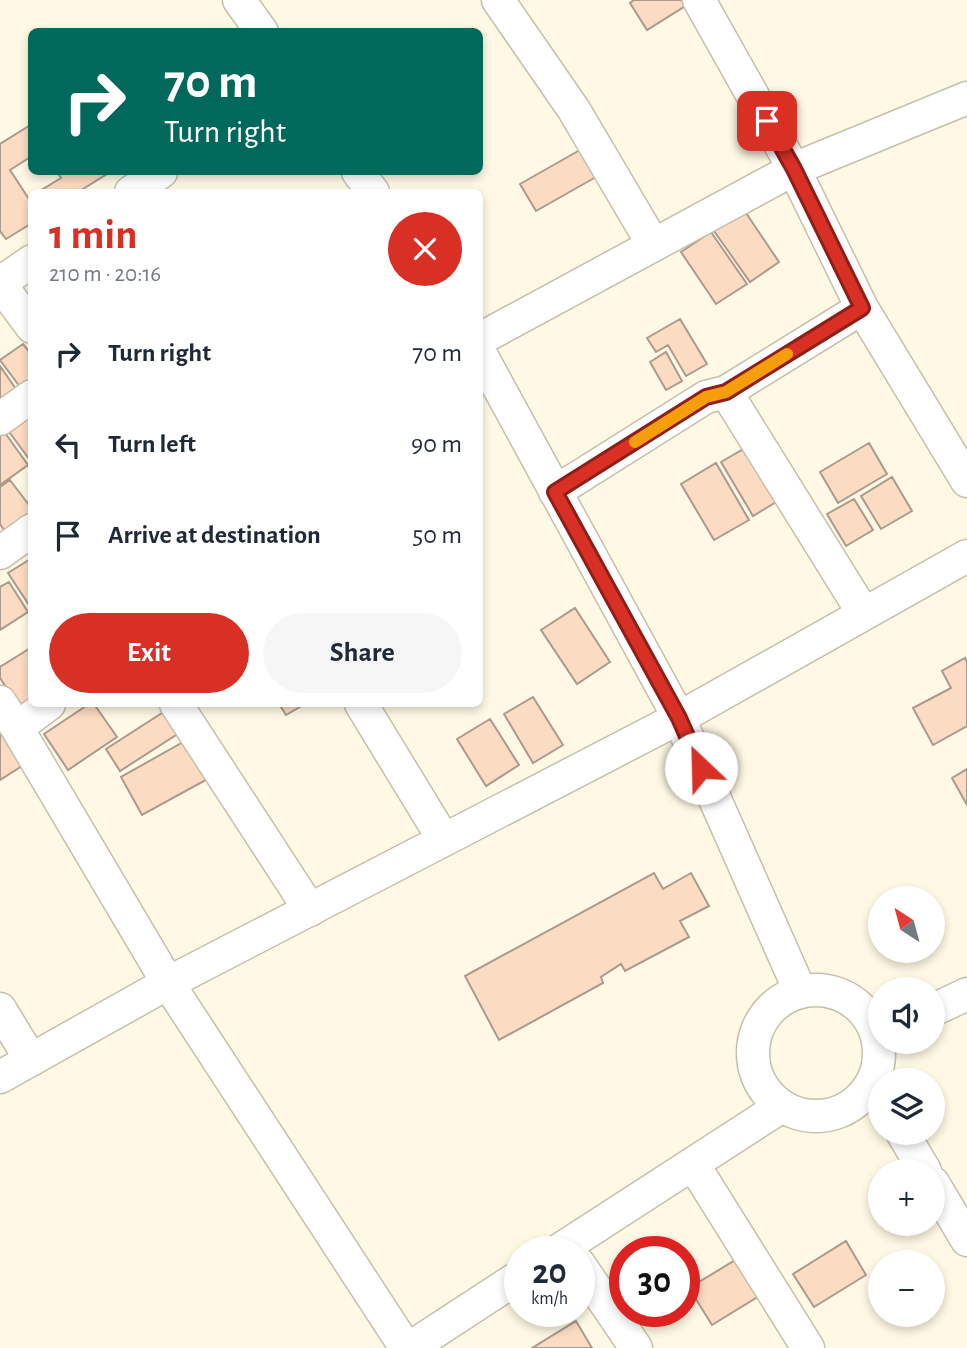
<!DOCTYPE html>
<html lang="en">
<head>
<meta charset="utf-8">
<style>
	:root { --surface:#fff; --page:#f6f6f7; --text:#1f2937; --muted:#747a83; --accent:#d93025 }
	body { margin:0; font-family:"Alegreya Sans",sans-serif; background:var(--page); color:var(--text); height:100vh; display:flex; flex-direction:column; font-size:26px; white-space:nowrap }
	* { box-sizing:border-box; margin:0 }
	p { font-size:23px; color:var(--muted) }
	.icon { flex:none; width:38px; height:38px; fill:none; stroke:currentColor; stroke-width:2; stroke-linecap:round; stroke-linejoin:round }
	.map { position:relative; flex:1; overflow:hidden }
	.details { position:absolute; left:28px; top:189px; width:455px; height:518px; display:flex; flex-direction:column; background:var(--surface); border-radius:10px; box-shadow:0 4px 10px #0003 }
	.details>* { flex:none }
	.top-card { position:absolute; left:28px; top:28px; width:455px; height:147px; border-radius:10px; box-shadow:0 4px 10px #0003; background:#00695c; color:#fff; overflow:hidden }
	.needle { width:46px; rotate:324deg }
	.controls { position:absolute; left:868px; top:886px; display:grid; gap:14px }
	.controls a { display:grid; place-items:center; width:77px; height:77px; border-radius:50%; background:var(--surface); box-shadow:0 4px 10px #0003; font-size:35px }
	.speed { position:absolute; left:504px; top:1236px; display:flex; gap:14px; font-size:35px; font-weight:700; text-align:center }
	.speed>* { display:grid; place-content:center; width:91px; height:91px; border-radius:50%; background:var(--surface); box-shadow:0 4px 10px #0003; line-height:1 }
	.speed small { font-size:18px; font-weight:400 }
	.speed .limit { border:10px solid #d22; background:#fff; color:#111 }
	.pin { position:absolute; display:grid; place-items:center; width:60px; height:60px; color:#fff; margin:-30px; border-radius:14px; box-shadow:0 4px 10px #0006 }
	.me { position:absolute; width:77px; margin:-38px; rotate:336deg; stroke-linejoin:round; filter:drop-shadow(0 0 5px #0008) }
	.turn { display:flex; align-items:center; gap:24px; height:147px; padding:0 21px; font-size:32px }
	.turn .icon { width:91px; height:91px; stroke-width:2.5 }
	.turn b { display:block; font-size:49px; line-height:60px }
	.round { display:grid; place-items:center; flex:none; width:74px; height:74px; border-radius:37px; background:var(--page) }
	.headline { display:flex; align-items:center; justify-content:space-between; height:119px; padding:0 21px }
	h1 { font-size:42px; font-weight:700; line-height:52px; color:var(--accent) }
	.action { display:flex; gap:14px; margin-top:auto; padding:14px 21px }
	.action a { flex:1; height:80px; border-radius:42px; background:var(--accent); color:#fff; font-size:28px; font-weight:700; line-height:80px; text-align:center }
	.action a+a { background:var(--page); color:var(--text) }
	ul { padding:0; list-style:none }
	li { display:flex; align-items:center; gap:21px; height:91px; padding:0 21px }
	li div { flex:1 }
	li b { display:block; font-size:26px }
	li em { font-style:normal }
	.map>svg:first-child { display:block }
	.building { fill:#fbdbc1; stroke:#ab9a8d; stroke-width:2 }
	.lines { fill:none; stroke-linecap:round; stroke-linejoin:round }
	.street-casing { stroke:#c6bfac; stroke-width:35 }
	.street { stroke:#fff; stroke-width:32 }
	.route-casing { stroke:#8d1f18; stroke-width:18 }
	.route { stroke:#d93025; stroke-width:12 }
	.slow { stroke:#f59e0b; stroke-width:12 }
</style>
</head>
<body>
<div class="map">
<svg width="967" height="1348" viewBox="0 0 967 1348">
	<rect width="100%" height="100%" fill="#fef8e4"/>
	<!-- building -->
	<path class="building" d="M634,0H695L647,30L630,3Z
		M32,124V156L10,170L29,199L32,197V223L6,239L0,231V144Z
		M587,146L603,173L536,211L520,184Z
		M57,172H105L107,174L78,192H38L61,178Z
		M744,210L779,262L750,282L714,231Z
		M711,232L747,284L716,304L681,252Z
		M680,319L707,364L686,376L668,345L656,352L647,338Z
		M23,344L32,355V391L26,395L0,360Z
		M666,352L682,381L666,390L650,362Z
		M0,366L23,399L0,416Z
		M32,412V463L7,429Z
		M3,430L28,465L0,485V433Z
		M764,437L796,490L753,516L721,462Z
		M869,443L887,474L838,503L820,472Z
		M716,463L749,520L714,540L681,484Z
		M892,477L912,511L881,529L861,496Z
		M10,480L32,509V514L6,533L0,524V487Z
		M854,499L873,530L846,546L827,514Z
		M32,558V604L29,605L8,573Z
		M9,582L28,612L0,630V587Z
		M575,608L610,662L577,684L541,630Z
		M32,647V699L19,707L0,678V667Z
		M965,658L967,662V726L933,745L913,708L951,688L942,671Z
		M533,697L563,745L533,763L504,714Z
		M89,704H94L117,737L68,770L44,734Z
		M279,704H305L286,715Z
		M173,706L187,728L120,771L106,749Z
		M490,719L519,765L486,786L457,739Z
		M0,732L22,766L0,780Z
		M192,737L213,776L142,815L121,777Z
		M967,769V805L952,778Z
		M654,873L663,889L691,873L709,906L680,921L689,937L625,971L621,964L601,977L603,983L499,1040L465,976Z
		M846,1241L866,1275L814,1307L793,1274Z
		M742,1256L764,1293L712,1325L689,1288Z
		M684,1265L695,1282L684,1289Z
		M576,1321L592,1348H532Z"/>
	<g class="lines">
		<!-- street casing -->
		<g class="street-casing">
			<path id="street" d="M239,0L262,32
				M498,0L574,110L653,244
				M699,0L794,169L862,308L967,481
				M358,172L373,192
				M131,192L161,172
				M0,283L32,261
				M0,284L32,327
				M480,339L794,169L967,98
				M480,353L679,718L800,991
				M726,392L864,614
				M0,419L32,396
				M555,492L706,397L726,392L862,308
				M0,553L32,530
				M0,702L17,728
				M49,704L17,728L168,983L406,1348
				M176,704L310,910
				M361,704L444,840
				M753 1053a63 63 0 1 1 126 0a63 63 0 1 1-126 0Z
				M0,1009L31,1060
				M933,1010L967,994
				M0,1077L168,983L679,718L967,556
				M902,1132L925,1171
				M693,1164L808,1348
				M933,1183L967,1240
				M558,1251L782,1106
				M579,1264L636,1348
				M410,1348L520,1276"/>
		</g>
		<!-- street -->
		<use href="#street" class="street"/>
	</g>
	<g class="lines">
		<!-- route casing -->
		<g class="route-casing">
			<path id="route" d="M701,768L679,718L555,492L706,397L726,392L862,308L794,169L767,121"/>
		</g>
		<!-- route -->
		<use href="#route" class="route"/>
		<!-- slow -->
		<path class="slow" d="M635,442L706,397L726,392L787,354"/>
	</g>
</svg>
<div class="controls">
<a><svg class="needle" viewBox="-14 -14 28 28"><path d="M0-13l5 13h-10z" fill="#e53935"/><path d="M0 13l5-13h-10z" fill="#747a83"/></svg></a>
<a><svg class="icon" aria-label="sound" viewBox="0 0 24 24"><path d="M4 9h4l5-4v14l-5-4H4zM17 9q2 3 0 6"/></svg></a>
<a><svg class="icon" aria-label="layers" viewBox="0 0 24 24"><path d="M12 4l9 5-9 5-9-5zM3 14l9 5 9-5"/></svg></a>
<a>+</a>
<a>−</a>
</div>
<div class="speed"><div>20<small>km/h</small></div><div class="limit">30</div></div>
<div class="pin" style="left:767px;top:121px;background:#d93025"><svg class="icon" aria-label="arrive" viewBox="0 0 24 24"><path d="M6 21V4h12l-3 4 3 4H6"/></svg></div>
<svg class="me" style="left:701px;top:768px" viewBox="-20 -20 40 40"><circle r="19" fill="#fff"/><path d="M0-13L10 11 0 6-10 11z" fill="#d93025"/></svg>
<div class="top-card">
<div class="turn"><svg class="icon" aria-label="right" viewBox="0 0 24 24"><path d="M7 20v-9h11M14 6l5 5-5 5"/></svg><div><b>70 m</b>Turn right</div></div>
</div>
<section class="details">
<div class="headline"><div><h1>1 min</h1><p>210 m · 20:16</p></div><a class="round" style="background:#d93025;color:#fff"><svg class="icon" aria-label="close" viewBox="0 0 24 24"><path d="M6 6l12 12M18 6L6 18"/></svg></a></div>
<ul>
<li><svg class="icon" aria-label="right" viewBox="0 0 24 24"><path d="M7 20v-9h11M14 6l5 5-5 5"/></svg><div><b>Turn right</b></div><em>70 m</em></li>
<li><svg class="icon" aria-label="left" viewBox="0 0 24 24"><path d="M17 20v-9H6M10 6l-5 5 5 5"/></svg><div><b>Turn left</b></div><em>90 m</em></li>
<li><svg class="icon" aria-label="arrive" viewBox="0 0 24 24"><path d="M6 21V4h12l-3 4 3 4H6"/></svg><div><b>Arrive at destination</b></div><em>50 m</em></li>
</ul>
<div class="action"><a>Exit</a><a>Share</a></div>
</section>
</div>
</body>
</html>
